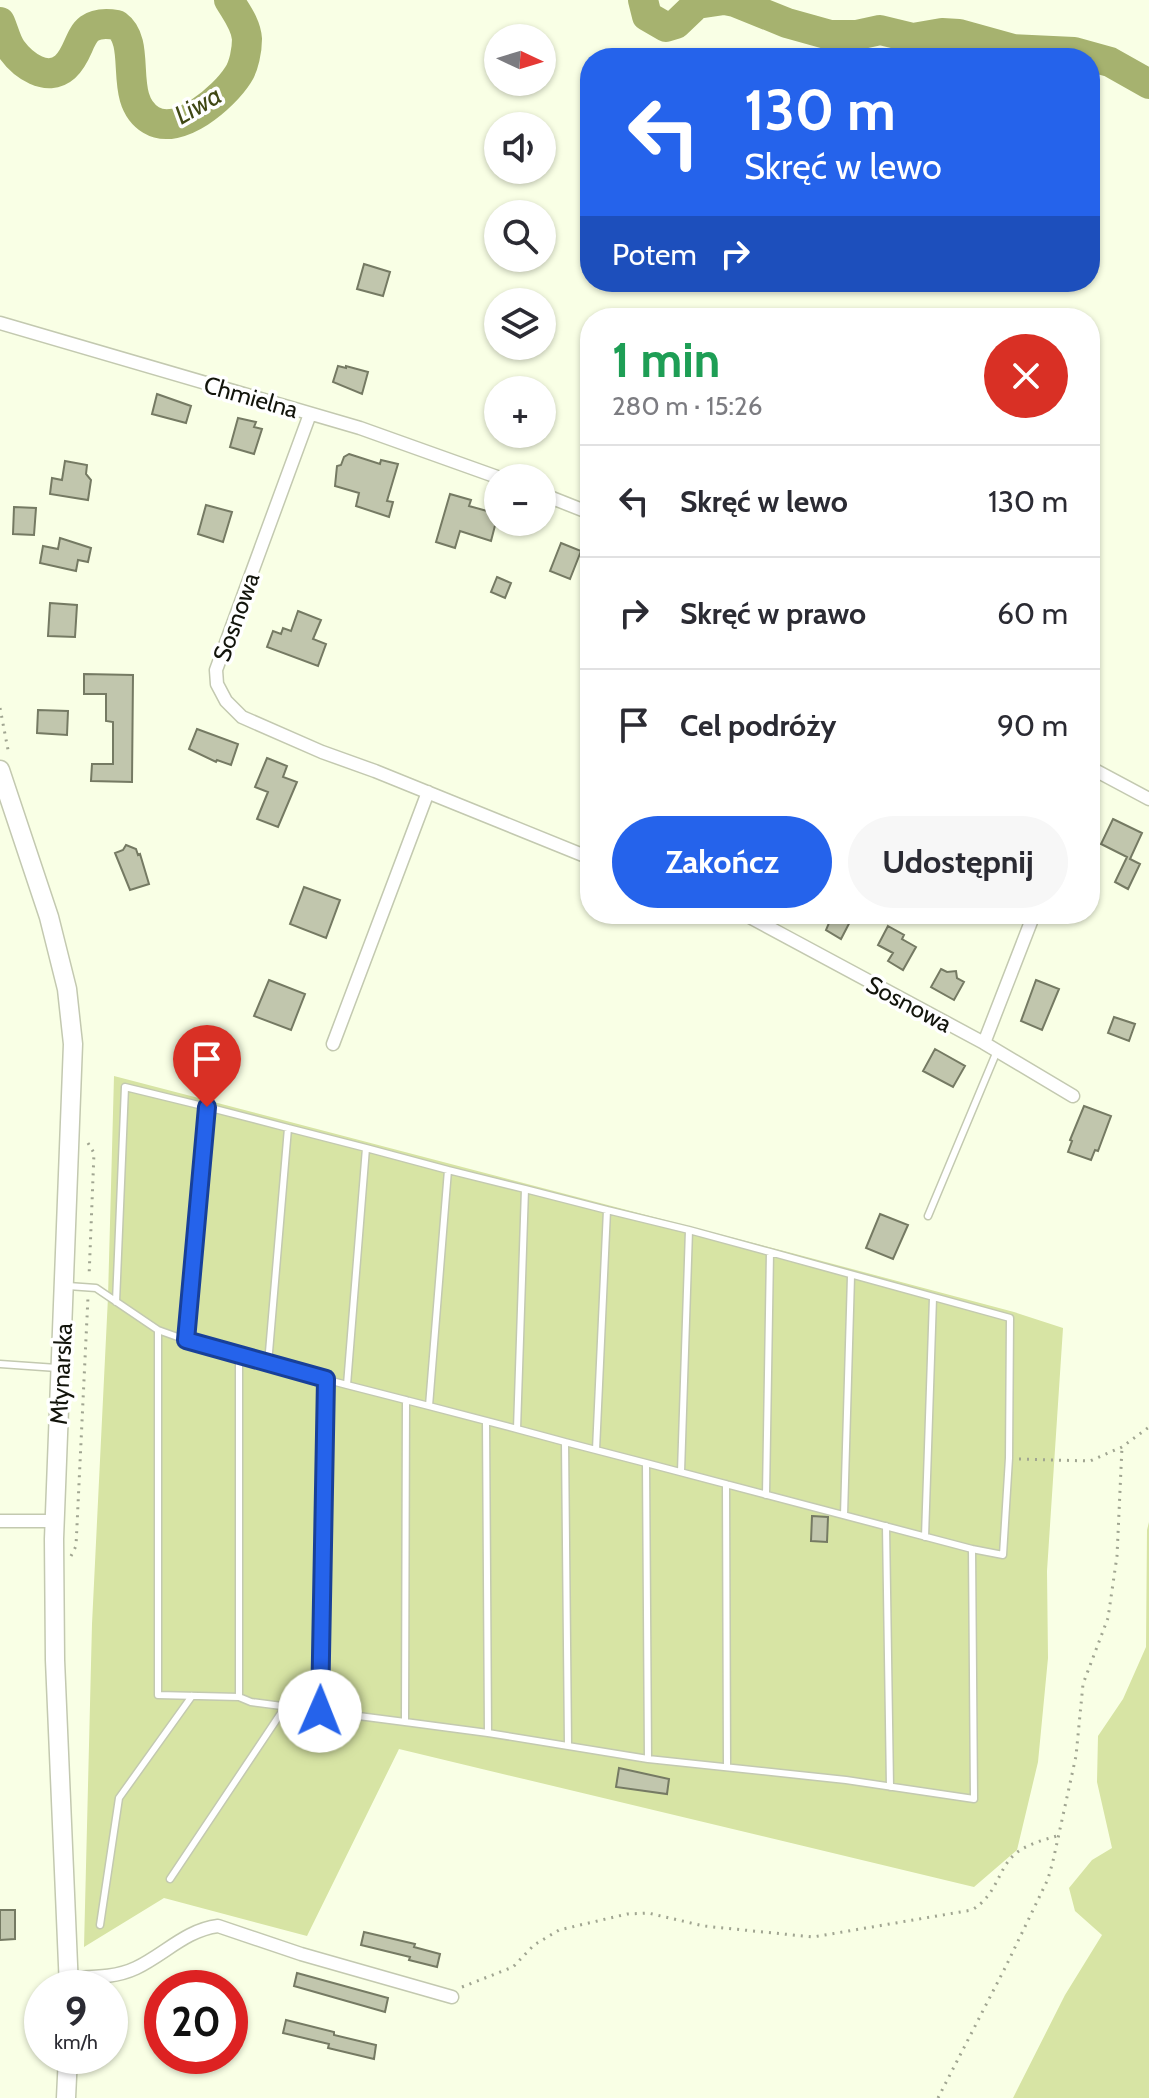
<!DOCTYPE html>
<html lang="pl">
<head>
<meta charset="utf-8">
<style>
	:root { --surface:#fff; --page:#f7f7f7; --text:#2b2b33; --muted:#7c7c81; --line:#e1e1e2; --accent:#2563eb }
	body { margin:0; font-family:Cabin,sans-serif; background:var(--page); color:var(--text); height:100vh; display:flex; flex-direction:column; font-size:30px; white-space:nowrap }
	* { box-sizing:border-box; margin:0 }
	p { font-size:26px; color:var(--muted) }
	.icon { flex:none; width:44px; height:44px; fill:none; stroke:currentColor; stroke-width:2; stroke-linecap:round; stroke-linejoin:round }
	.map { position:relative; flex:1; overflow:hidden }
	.drawer { position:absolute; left:580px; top:308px; width:520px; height:616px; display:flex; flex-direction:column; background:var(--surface); border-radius:32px; box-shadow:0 2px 6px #0004 }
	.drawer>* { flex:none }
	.top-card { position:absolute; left:580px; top:48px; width:520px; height:244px; border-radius:32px; box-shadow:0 2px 6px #0004; background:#2563eb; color:#fff; overflow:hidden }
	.needle { width:52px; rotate:94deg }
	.buttons { position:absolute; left:484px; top:24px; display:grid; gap:16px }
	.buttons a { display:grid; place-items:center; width:72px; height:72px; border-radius:50%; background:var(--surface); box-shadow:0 2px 6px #0004; font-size:40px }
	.speed { position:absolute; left:24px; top:1970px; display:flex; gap:16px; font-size:40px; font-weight:700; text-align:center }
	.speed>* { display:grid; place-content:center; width:104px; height:104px; border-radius:50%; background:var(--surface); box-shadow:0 2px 6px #0004; line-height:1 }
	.speed small { font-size:20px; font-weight:400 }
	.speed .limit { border:12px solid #d22; background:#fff; color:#111 }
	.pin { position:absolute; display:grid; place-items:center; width:68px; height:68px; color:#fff; margin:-82px -34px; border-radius:50% 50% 50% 0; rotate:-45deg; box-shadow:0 0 8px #0007 }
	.pin .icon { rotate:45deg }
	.me { position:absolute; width:88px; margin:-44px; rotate:1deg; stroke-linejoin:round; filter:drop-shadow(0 0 6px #0008) }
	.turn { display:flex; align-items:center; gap:28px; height:168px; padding:0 32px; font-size:36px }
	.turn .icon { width:104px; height:104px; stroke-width:2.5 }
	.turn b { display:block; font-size:56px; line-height:68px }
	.then { display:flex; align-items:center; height:76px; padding:0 32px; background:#0003; gap:16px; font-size:30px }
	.round { display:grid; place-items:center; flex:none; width:84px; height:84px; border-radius:42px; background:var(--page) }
	.head { display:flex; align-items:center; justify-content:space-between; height:136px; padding:0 32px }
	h1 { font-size:48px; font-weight:800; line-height:60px; color:#1e9e55 }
	.action { display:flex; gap:16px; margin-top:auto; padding:16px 32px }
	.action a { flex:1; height:92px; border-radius:48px; background:var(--accent); color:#fff; font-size:32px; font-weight:800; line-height:92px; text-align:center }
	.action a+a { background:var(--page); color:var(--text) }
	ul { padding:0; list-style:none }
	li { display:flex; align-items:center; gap:24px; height:112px; padding:0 32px; border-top:2px solid var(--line) }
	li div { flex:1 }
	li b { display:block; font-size:30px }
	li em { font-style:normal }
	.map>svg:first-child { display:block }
	.green { fill:#d7e4a4 }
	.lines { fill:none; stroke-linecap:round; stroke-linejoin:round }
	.river { stroke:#a6b26f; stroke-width:30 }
	.building { fill:#c1c6ad; stroke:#757a63; stroke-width:2 }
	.lane-casing { stroke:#c3c9b0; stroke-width:9 }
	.street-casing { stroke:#c3c9b0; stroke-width:15 }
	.secondary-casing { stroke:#c3c9b0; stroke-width:21 }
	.path { stroke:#a0a591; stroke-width:3; stroke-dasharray:2 6; stroke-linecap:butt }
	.lane { stroke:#fff; stroke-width:6 }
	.street { stroke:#fff; stroke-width:12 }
	.secondary { stroke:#fff; stroke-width:18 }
	.route-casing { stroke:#184099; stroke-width:20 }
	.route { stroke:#2563eb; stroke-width:14 }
	.labels { text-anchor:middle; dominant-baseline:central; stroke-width:7; stroke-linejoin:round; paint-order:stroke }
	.street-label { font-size:24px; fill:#12140b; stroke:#fff }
	.water-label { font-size:26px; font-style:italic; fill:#3f4714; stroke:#fff }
</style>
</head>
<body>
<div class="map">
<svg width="1149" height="2098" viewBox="0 0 1149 2098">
	<rect width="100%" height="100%" fill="#f9ffe5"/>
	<!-- green -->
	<path class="green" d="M114,1076L788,1252L1014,1312L1063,1328L1047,1571L1048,1658L1038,1762L1017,1850L974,1887L399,1749L307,1936L164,1898L84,1947L92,1624L108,1297Z
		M1149,1522V2098H1013L1065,1995L1102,1935L1075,1911L1069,1888L1092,1860L1112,1848L1097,1782L1098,1736L1123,1699L1146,1647L1147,1530Z"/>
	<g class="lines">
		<!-- river -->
		<path class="river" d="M643,0L647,16L666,27L676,24L697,4L724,0
			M725,0L735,2L787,23L830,35H857L880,30L913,38L942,33L959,34L1013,49L1074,52L1110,62L1149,84
			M0,22C4,31 6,42 12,50C23,65 47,83 65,67C85,49 75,18 117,25C143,44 117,99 151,120C179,137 224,97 238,75C244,66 247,50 247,39C246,24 236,12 229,0"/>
	</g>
	<!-- building -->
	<path class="building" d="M364,264L390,272L383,296L357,289Z
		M338,366L346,368V366L368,372L362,394L333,382Z
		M157,394L191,406L186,423L152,414Z
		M238,418L256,422L254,427L262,429L254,454L230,447Z
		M349,454L380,464L381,460L398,464L387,501L393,502L389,517L356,506L359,493L335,486L337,466L341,465L344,457Z
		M65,461L87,465L86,474L91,480L88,500L50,494L52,478L62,480Z
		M450,494L471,500L469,506L498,514L491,541L460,531L455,548L436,542Z
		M206,505L232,512L223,542L198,534Z
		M14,507L36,508L34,535L13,534Z
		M60,538L91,548L88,562L78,560L76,571L40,563L43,546L58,549Z
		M561,543L581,551L570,579L550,571Z
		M497,577L511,583L505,598L491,592Z
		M50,603L77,605L75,637L48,636Z
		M298,611L321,620L313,639L326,644L318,666L267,647L273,631L281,634L283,628L291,631Z
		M84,674L133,675L132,782L91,781L92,764H113V722L106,721V694H84Z
		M38,710L68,711L67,735L37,733Z
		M197,729L238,744L231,765L217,760L216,762L189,749Z
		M267,758L287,766L283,777L297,782L278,827L257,819L268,792L255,787Z
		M1113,819L1142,833L1130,859L1140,864L1128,889L1115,882L1127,857L1101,844Z
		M126,845L136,849L138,855L140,854L149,884L130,890L115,853L123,850Z
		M304,887L340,900L326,938L290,924Z
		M813,914H854L841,939L826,930L829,923Z
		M888,926L904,935L902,939L916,947L903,970L888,961L893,953L878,945Z
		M941,969L947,972L956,971L957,978L964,982L954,1000L931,987Z
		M269,980L305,994L291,1030L254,1016Z
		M1036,980L1059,989L1042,1030L1021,1021Z
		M1114,1017L1135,1024L1129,1041L1108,1033Z
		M935,1049L965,1066L953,1087L923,1071Z
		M1084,1106L1111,1116L1098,1151L1095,1150L1091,1160L1068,1152L1072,1141L1070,1140Z
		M880,1214L908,1225L893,1259L866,1248Z
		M812,1516L828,1517L827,1542L811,1541Z
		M619,1768L669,1779L667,1794L616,1787Z
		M0,1910H15V1939L0,1940Z
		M364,1932L415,1944L414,1947L440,1954L437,1967L409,1960L410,1957L361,1945Z
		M297,1973L388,1998L385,2012L294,1986Z
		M286,2020L334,2032V2035L376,2045L374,2059L328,2048L329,2044L283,2033Z"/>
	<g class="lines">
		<!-- lane casing -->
		<g class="lane-casing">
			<path id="lane" d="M288,1128L366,1148
				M448,1170L525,1189
				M607,1210L689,1230
				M928,1216L997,1051
				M68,1286L96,1288L158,1330
				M116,1302L125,1087L207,1107
				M186,1340L268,1364
				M239,1356V1697L158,1695V1330L186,1340L207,1107L288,1128L268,1364L347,1385L366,1148L448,1170L429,1406L517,1429L525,1189L607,1210L596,1450
				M0,1364L57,1368
				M326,1379L320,1711L405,1722L406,1400
				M347,1385L429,1406
				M517,1429L565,1442
				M646,1463L972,1549
				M681,1472L689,1230L770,1252L766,1495
				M726,1484L727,1767
				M844,1515L851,1276
				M886,1526L890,1787
				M925,1537L933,1298
				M239,1697L251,1702L320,1711
				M405,1722L488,1733L486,1421
				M488,1733L648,1759L646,1463L565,1442L568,1745
				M648,1759L846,1780L974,1799L972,1549L1003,1555L1009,1458L1010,1318L770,1252
				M170,1879L285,1707
				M100,1925L119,1798L192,1696"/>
		</g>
		<!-- street casing -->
		<g class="street-casing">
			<path id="street" d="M0,323L360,428L500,478
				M310,414L216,670L217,684L226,701L242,717L322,752L375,771L590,858
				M542,494L590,513
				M1091,768L1149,799
				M744,914L984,1043L1073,1096
				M984,1043L1034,914
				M333,1044L428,792
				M0,1521H54
				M69,1978C91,1977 115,1978 136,1968C165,1954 186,1930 218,1926L301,1954L452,1997"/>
		</g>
		<!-- secondary casing -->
		<g class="secondary-casing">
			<path id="secondary" d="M0,770L49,917L67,989L73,1044L54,1539L55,1660L69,1988
				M66,2098L68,2056"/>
		</g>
		<!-- path -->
		<path class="path" d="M511,472L528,478
			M0,708L9,755
			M88,1143L94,1153L89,1277
			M1019,1459L1090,1461L1122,1447L1149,1427
			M71,1556L76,1546L88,1297
			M462,1987L513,1967L534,1945L559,1930L627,1914L648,1913L704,1926L813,1937L972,1910C998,1894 997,1870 1015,1854C1027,1844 1043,1840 1057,1836
			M938,2098L1006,1966L1048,1879L1053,1861L1076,1756L1083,1684L1108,1618L1117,1556L1122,1447"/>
		<!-- lane -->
		<use href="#lane" class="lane"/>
		<!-- street -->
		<use href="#street" class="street"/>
		<!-- secondary -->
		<use href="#secondary" class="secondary"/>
	</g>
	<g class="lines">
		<!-- route casing -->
		<g class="route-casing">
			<path id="route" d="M207,1107L186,1340L326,1379L320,1711"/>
		</g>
		<!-- route -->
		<use href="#route" class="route"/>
	</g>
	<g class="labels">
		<!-- street labels -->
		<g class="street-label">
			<text transform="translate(251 397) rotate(16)">Chmielna</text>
			<text transform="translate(236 617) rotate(-70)">Sosnowa</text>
			<text transform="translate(909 1004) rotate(28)">Sosnowa</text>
			<text transform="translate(61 1374) rotate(-87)">Młynarska</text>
		</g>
		<!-- water labels -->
		<g class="water-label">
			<text transform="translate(198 105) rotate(-30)">Liwa</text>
		</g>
	</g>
</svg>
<div class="buttons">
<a><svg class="needle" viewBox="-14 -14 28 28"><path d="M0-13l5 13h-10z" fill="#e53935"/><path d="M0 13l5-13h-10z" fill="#7c7c81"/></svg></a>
<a><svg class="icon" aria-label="sound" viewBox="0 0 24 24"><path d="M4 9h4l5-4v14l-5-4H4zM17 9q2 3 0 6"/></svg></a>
<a><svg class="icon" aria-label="search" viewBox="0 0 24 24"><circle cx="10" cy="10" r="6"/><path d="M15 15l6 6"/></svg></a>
<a><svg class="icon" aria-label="layers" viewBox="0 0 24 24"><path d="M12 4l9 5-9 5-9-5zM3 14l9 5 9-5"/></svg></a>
<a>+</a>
<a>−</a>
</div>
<div class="speed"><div>9<small>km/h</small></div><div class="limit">20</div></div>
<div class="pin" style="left:207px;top:1107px;background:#d93025"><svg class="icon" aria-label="arrive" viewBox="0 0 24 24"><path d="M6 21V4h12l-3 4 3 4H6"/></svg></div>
<svg class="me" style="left:320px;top:1711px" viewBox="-20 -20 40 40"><circle r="19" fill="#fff"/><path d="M0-13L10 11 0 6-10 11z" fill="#2563eb"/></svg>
<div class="top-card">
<div class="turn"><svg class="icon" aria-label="left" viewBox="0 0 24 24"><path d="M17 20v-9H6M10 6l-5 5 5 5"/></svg><div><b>130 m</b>Skręć w lewo</div></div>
<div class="then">Potem<svg class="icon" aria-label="right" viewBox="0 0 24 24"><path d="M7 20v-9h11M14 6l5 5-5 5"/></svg></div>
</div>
<section class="drawer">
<div class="head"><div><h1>1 min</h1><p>280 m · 15:26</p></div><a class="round" style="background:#d93025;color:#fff"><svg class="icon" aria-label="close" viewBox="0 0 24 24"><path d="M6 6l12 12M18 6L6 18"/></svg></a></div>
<ul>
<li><svg class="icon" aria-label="left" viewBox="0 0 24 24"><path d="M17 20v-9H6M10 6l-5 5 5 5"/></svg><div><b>Skręć w lewo</b></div><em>130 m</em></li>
<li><svg class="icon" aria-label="right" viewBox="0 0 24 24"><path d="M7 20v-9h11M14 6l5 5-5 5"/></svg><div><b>Skręć w prawo</b></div><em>60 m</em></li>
<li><svg class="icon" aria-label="arrive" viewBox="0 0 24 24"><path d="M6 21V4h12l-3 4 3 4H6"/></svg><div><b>Cel podróży</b></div><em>90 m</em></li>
</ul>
<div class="action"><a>Zakończ</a><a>Udostępnij</a></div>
</section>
</div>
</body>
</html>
